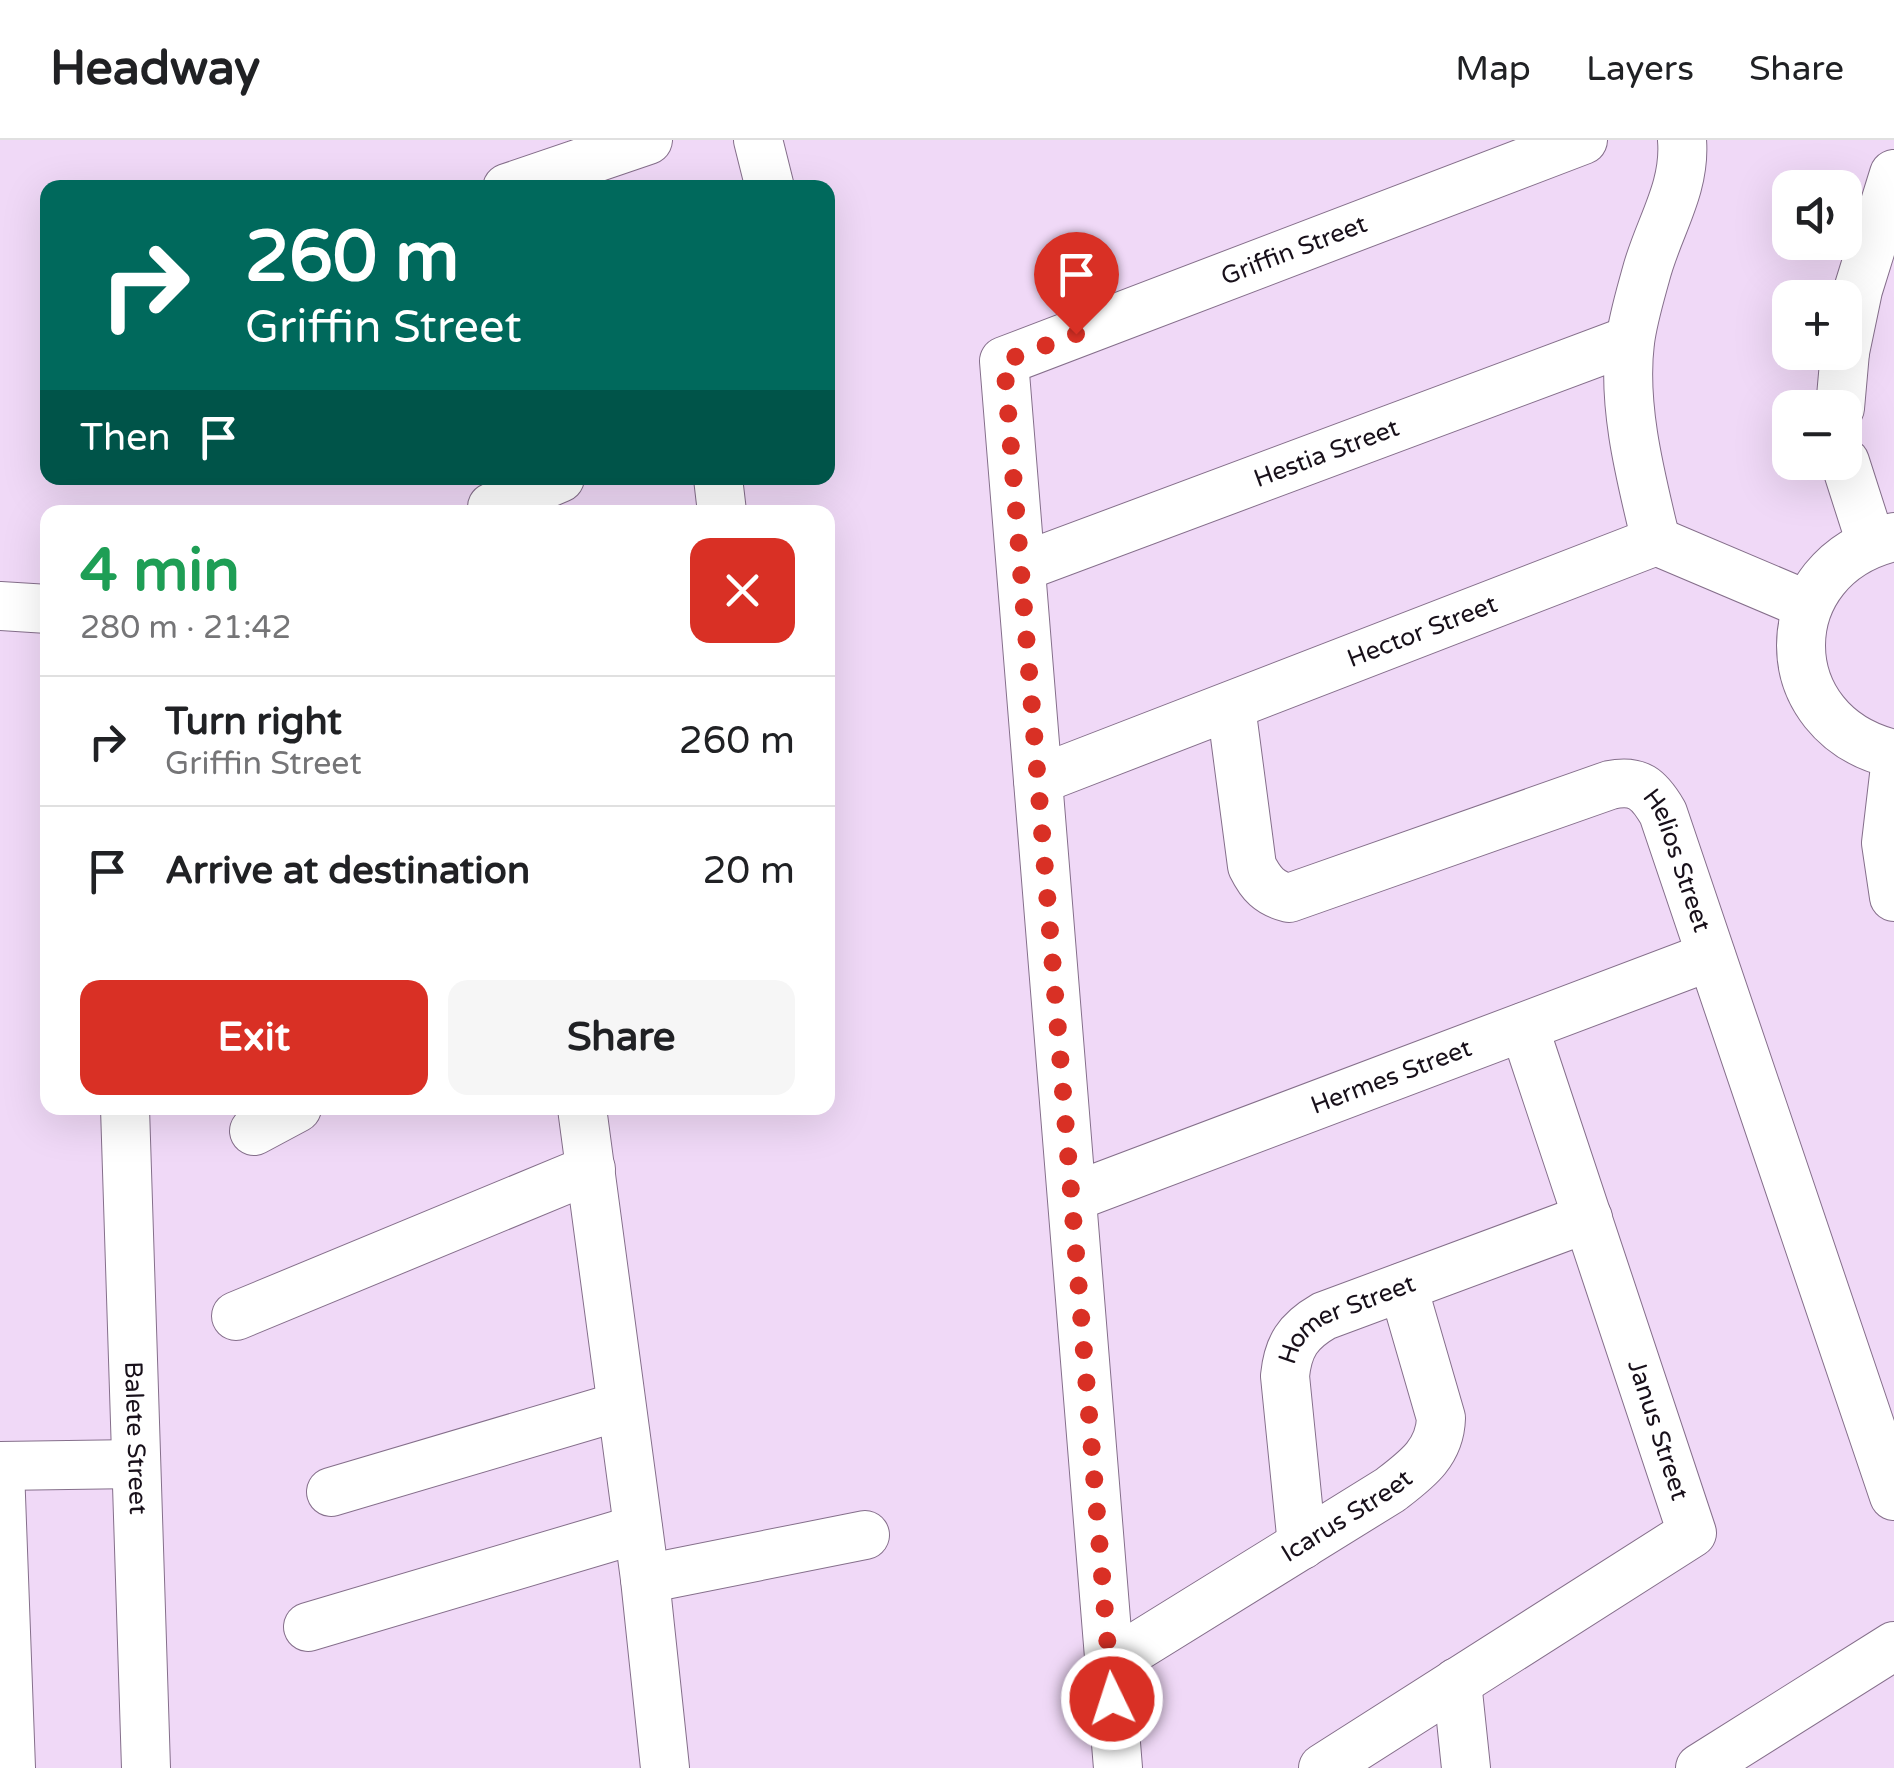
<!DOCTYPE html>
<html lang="en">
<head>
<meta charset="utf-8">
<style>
	:root { --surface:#fff; --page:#f6f6f6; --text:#202124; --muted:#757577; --line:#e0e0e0; --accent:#d93025 }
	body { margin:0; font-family:"Varela Round",sans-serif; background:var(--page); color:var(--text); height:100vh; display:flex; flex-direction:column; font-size:38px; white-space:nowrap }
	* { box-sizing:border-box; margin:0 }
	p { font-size:32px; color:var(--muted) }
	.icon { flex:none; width:55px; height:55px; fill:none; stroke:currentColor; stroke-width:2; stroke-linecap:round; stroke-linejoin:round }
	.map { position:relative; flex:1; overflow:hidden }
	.details { position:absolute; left:40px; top:365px; width:795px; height:610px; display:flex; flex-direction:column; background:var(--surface); border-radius:20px; box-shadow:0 10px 40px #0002 }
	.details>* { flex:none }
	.banner { position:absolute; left:40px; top:40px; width:795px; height:305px; border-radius:20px; box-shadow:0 10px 40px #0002; background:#00695c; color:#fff; overflow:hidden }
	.fabs { position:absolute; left:1772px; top:30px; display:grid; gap:20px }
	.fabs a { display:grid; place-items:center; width:90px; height:90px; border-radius:20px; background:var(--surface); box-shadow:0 10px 40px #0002; font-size:50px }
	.pin { position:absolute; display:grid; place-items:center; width:85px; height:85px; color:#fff; margin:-102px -42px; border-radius:50% 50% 50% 0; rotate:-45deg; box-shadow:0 0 10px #0007 }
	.pin .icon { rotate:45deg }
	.me { position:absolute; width:110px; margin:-55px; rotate:356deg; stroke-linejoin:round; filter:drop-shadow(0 0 8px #0008) }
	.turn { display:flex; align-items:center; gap:35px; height:210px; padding:0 40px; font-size:45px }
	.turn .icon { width:130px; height:130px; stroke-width:2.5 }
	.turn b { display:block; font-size:70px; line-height:85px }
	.then { display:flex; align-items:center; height:95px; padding:0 40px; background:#0003; gap:20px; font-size:38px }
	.round { display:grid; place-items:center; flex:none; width:105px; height:105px; border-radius:20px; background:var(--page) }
	.summary { display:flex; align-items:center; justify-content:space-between; height:170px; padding:0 40px }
	h1 { font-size:60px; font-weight:700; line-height:75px; color:#1e9e55 }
	.primary-button { display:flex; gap:20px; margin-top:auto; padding:20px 40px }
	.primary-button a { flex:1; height:115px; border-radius:20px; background:var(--accent); color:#fff; font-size:40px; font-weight:700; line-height:115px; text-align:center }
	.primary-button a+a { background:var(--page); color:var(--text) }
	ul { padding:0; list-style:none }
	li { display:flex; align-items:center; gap:30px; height:130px; padding:0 40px; border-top:2px solid var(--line) }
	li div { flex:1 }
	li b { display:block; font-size:38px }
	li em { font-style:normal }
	header { display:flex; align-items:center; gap:60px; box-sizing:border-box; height:140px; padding:0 50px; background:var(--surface); border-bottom:2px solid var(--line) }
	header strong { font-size:48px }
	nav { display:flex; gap:55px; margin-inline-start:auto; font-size:35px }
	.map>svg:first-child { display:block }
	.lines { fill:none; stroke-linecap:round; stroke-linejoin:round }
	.minor-casing { stroke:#856f8b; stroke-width:50 }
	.minor { stroke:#fff; stroke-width:48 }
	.route { stroke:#d93025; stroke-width:18; stroke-dasharray:0 32.4 }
	.labels { text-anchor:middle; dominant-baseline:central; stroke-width:8; stroke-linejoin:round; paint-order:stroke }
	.street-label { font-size:25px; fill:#18101a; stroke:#fff }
</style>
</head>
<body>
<header>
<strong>Headway</strong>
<nav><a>Map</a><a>Layers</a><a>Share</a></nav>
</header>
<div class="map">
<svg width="1894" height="1628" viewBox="0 0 1894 1628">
	<rect width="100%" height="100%" fill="#f0d9f7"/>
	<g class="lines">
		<!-- minor casing -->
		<g class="minor-casing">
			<g id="minor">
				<path d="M758,0L770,48"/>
				<path d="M507,48L648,0"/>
				<path d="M1845,212L1858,150L1894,34"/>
				<path d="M1840,268L1845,212"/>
				<path d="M1845,322L1871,403"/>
				<path d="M718,338L722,372"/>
				<path d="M493,372L492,367L560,338"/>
				<path d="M1894,397C1770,426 1770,585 1894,614"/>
				<path d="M1656,401C1641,338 1622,267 1630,202C1633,179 1640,156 1646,134C1658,88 1686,49 1682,0"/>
				<path id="s1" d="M1022,427L1630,200"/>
				<path d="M0,466L48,469"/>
				<path id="s2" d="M1231,566L1252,726C1261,744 1269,753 1289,758L1610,645C1638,639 1649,649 1663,673L1894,1356"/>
				<path d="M1894,635L1886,703L1894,757"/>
				<path id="s3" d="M1038,640L1656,401L1807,465"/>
				<path id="s4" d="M125,968L146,1628"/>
				<path d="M582,968L645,1439L665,1628"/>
				<path d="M254,991L297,968"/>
				<path id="s5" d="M1073,1057L1711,816"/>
				<path d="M236,1176L591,1029"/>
				<path d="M0,1326L136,1324"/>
				<path d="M0,1329L11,1628"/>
				<path d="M331,1352L621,1266"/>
				<path id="s6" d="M1302,1405L1285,1236C1288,1206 1298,1191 1324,1176L1588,1078"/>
				<path d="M645,1439L865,1395"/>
				<path d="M308,1487L638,1389"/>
				<path id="s7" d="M1109,1524L1390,1350C1416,1330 1440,1313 1441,1278L1403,1147"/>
				<path d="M1457,1542L1466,1628"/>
				<path id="s8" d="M1118,1628L1004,221L1583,0"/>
				<path d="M1323,1628L1692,1393L1524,887"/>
				<path d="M1700,1628L1894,1506"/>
			</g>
		</g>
		<!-- minor -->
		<use href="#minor" class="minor"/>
	</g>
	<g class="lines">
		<!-- route -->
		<path class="route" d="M1076,194L1004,221L1112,1559"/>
	</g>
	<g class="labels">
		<!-- street labels -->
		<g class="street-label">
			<text stroke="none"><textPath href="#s8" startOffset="1722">Griffin Street</textPath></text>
			<text stroke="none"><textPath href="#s1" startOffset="325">Hestia Street</textPath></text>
			<text stroke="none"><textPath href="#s3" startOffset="412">Hector Street</textPath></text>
			<text stroke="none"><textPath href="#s2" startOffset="668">Helios Street</textPath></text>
			<text stroke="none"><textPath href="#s5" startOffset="340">Hermes Street</textPath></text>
			<text stroke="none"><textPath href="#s6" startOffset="262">Homer Street</textPath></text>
			<text transform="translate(1658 1290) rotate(72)">Janus Street</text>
			<text stroke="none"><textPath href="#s4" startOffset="330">Balete Street</textPath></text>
			<text stroke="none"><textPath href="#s7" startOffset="280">Icarus Street</textPath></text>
		</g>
	</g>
</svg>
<div class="fabs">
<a><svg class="icon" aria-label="sound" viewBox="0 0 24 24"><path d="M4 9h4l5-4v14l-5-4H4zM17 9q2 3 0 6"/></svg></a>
<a>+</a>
<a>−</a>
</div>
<div class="pin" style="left:1076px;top:194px;background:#d93025"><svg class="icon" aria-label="arrive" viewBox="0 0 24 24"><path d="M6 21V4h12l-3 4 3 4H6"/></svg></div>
<svg class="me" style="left:1112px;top:1559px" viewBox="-20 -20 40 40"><circle r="17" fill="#d93025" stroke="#fff" stroke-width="3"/><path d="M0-11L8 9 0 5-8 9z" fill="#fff"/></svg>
<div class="banner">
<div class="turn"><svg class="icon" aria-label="right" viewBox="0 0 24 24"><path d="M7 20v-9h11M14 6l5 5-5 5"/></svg><div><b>260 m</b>Griffin Street</div></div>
<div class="then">Then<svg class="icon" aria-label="arrive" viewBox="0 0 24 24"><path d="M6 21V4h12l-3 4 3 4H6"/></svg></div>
</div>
<section class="details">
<div class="summary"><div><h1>4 min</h1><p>280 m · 21:42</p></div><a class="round" style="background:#d93025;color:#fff"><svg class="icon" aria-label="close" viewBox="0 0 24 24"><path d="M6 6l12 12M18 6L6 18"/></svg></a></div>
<ul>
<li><svg class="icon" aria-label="right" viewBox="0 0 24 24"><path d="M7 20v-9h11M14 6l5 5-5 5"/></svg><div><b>Turn right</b><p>Griffin Street</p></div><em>260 m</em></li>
<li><svg class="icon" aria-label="arrive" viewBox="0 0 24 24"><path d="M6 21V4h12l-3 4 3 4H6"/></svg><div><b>Arrive at destination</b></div><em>20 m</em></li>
</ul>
<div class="primary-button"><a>Exit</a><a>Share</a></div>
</section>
</div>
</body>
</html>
